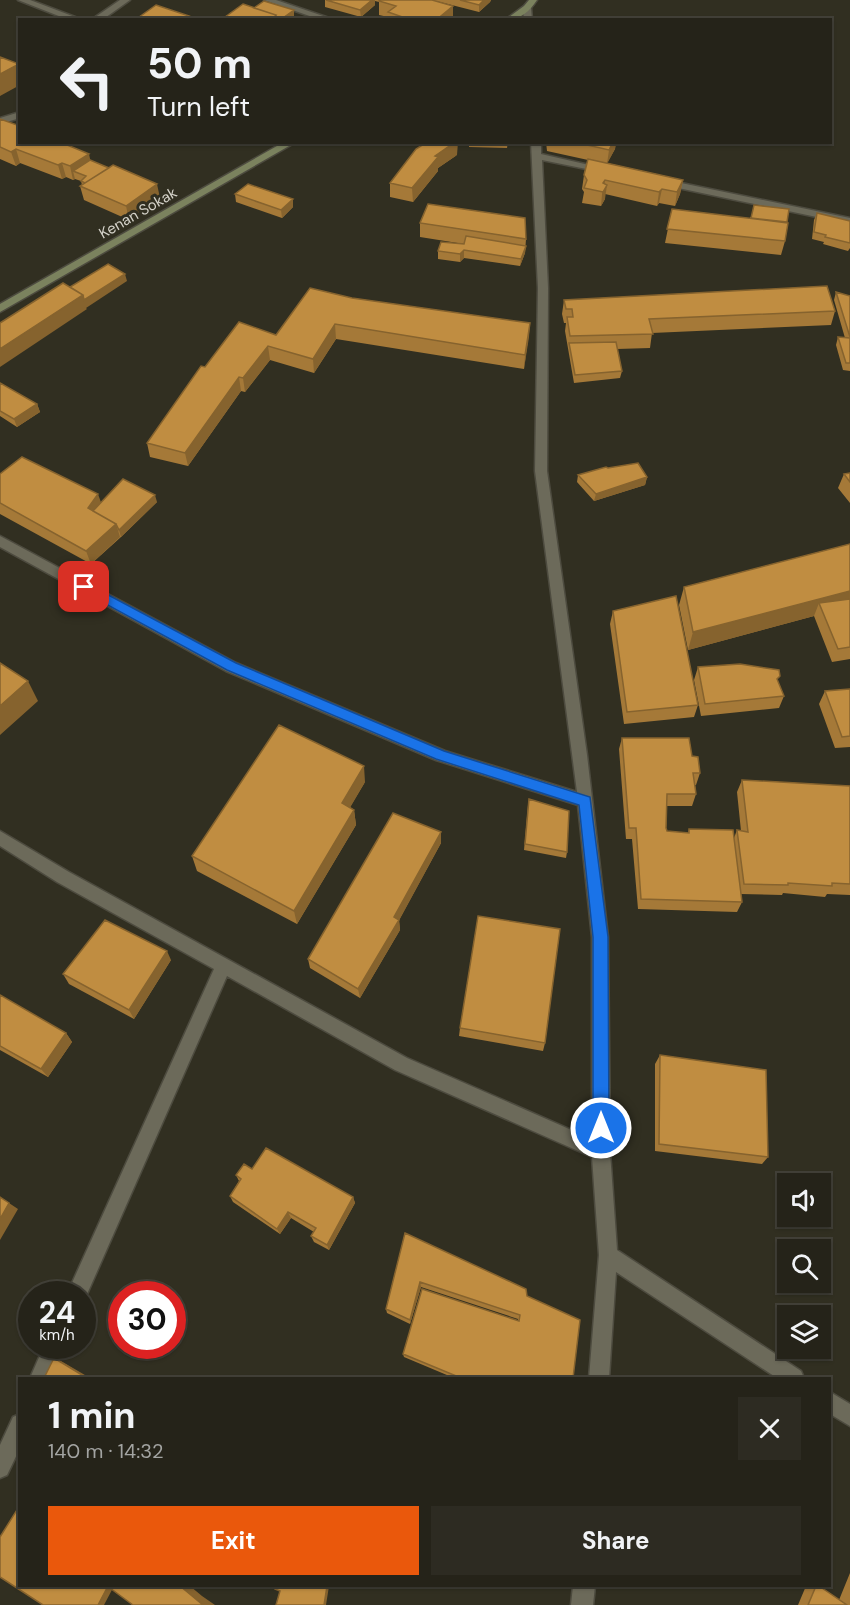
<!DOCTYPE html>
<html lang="en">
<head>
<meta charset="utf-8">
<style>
	:root { --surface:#252319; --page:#2d2b22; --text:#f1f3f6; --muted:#a3a4a2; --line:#424038; --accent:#ea580c }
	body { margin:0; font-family:"DM Sans",sans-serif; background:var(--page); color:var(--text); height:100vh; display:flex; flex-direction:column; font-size:22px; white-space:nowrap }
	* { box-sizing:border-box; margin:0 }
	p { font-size:20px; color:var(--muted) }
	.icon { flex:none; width:33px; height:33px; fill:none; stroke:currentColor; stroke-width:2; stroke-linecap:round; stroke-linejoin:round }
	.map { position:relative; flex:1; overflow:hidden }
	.details { position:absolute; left:18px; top:1377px; width:813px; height:210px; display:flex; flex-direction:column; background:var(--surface); border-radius:0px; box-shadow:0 2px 4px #0004,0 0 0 2px var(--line) }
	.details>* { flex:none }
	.top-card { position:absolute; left:18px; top:18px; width:814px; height:126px; border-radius:0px; box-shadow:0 2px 4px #0004,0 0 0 2px var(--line); background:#252319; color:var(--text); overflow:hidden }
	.controls { position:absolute; left:777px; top:1173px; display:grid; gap:12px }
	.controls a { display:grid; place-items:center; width:54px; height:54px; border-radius:0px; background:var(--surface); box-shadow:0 2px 4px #0004,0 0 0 2px var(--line); font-size:30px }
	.speed { position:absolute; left:18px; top:1281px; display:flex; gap:12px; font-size:30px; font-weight:700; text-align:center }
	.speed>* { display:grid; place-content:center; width:78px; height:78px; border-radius:50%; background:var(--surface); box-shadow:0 2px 4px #0004,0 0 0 2px var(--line); line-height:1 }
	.speed small { font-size:15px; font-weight:400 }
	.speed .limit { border:9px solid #d22; background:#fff; color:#111 }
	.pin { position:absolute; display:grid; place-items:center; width:51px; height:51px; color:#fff; margin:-26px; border-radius:12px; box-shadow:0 3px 9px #0006 }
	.me { position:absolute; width:66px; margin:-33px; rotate:0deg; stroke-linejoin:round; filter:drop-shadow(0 0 4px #0008) }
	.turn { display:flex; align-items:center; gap:21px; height:126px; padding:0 30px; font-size:27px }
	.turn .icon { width:78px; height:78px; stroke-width:2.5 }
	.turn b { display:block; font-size:42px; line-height:51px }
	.round { display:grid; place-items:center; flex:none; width:63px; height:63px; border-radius:0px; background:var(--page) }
	.head { display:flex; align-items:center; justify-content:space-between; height:102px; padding:0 30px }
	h1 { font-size:36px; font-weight:700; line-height:45px }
	.action { display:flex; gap:12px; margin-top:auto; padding:12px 30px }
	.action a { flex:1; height:69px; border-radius:0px; background:var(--accent); color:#fff; font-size:24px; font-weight:700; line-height:69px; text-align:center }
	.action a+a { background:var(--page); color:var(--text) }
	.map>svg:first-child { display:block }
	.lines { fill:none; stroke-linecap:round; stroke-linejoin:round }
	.lane-casing { stroke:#4d4b3f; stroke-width:3 }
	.street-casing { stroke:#4d4b3f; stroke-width:3 }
	.secondary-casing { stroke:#4d4b3f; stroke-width:3 }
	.lane { fill:#6c6a5a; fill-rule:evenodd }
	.street { fill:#6c6a5a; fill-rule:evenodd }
	.secondary { fill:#7b825e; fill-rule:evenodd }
	.wall { fill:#a57938 }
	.shaded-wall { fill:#86632e }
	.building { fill:#c08d41; stroke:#86632e; stroke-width:1.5 }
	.route { fill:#1a73e8; stroke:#114b97; stroke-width:1.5 }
	.labels { text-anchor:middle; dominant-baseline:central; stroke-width:6; stroke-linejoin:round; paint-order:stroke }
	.far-street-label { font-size:15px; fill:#d4d2c9; stroke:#312f21 }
</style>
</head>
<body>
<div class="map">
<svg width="850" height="1605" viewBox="0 0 850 1605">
	<rect width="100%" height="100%" fill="#312f21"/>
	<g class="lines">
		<!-- lane casing -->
		<g class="lane-casing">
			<path id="lane" d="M120,0H130L102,20H91Z"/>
		</g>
		<!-- street casing -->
		<g class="street-casing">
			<path id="street" d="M18,0H30L83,20H69Z
				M264,0H276L335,20H321Z
				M527,5L531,8L532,20H524L523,8Z
				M20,112V118L0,124V118Z
				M531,142H541V154L611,170L606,173L542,160L548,288L547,471L587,755L608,937L610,1152L617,1250L801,1371L804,1378H777L616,1272L609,1378H589L599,1255L592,1157L395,1070L227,976L84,1301L82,1294H67L214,969L57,882L0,846V831L69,872L407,1058L592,1139V937L578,805L436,760L226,671L0,547V536L236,663L445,751L577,792L535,471L538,288Z
				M662,179L850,218V224L659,184L657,182Z
				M44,1346H64L50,1378H30Z
				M830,1392L850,1404V1426L830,1414Z
				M20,1414V1448L7,1475L0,1478V1445L13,1417Z
				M573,1586H595L593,1605H571Z"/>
		</g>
		<!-- secondary casing -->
		<g class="secondary-casing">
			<path id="secondary" d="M529,0H537C529,12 520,20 505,20L524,6Z
				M284,142H296L0,312V304Z"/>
		</g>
		<!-- lane -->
		<use href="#lane" class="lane"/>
		<!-- street -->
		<use href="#street" class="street"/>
		<!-- secondary -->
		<use href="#secondary" class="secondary"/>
	</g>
	<!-- wall -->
	<path class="wall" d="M325,0H491L490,2L479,12L436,1L453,20H388V17L379,15V2L375,1V5L361,17L325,7Z
		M0,119L90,160L160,198L129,220L84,200L80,186L82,185L81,181L75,179L73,180L66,177L62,179L20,163L16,166L0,159Z
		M469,142H508L507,148L469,147Z
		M546,142H616L615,149L607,163L683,180L680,194L675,206L659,203L657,206L605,194V199L601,206L582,203L584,192L582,189L584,175L588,160L547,151Z
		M457,155L438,168V171L413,202L390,197V183Z
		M235,194L293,199V207L282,218L236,202Z
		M672,209L785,241L781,255L665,243Z
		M817,213L850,221V248L848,251L823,244L824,242L812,239L814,220Z
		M420,223L526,239L525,253L520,266L464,258L460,262L438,259V251L464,244L420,237Z
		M836,292L850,296V371L843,370L836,345L838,337L845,338L834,300Z
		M352,298L530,323L524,369L336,339L314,373L270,360L245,392L241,391L188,466L150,457L147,443L205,367L276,335Z
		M564,300L835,311L831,325L652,333L650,348L617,349L622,371L620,378L574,383L565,331L566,323H564L562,314Z
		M0,383L37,404L40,412L17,427L0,416Z
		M608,468L647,477L645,485L594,501L577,482L578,475Z
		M850,473V503L838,488L844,474Z
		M0,474L101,502H157L121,537L91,564L0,514Z
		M850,544V659L832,662L814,616L688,650L679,605L684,587Z
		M613,611L698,705L694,717L624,724L610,624Z
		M698,667L784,696L779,708L701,716L694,680Z
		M850,689V747L835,748L819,704L825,691Z
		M622,738L692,756L700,773L696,785H695L696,794L692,806H667L666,828L667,831L688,833L689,829L734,838L737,830L741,831L737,792L742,780L850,786V895L827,894L825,897L783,893L782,895L741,894L742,902L737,912L638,909L632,839H626L619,749Z
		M365,782L350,807L354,810L356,825L297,924L197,871L192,856Z
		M528,805L567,852L566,858L524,850Z
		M441,832V843L399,920L400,930L360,998L310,968L308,959Z
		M171,960L134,1019L69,984L63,974Z
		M0,995L66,1033L72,1042L48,1077L0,1050Z
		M460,1028L545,1043L543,1051L459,1036Z
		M660,1055L768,1157L762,1164L655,1151V1064Z
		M252,1169L353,1197L355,1203L329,1250L314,1242L311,1236L314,1232L291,1218L280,1234L233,1202L230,1196L239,1181L236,1175Z
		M405,1233L527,1296L573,1378H454L404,1357L403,1354L518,1320V1319L421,1287L410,1324L387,1313L386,1309Z
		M850,1573V1605H798L806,1586H819L839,1600Z"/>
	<!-- shaded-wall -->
	<path class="shaded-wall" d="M372,0H375V5L361,17L360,10Z
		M484,0H491L490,2L479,12V5Z
		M453,6V20H436Z
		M294,10V17L291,20H280Z
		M19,64L20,85L0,96V74Z
		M455,142H458L457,155L438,168V171L413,202L412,188L435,156Z
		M613,142H616L615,149L607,164L609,150Z
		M16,149L20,163L16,166L11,152Z
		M89,154L92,168L73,171L75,179L73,180L70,166Z
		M62,163L66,177L62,179L58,165Z
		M605,180L604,190L607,185L605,199L601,206L603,183Z
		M683,180L680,194L675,206L677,192Z
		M157,184L160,198L129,220L126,206Z
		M662,189L659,203L657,206L659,192Z
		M293,199V207L282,218L281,210Z
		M526,246L525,253L520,266L521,259Z
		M464,250V258L460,262V254Z
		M125,274L127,281L86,308L87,309L0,367V349L83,295Z
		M530,323L529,337L524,369L525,355Z
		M335,324L336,339L314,373L313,359Z
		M268,346L270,360L245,392L243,378Z
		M239,377L241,391L188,466L185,453Z
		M37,404L40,412L17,427L14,419Z
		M647,477L645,485L594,501L596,494Z
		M98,494L103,508L95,518L88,508Z
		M155,495L157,502L121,537L119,530Z
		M116,524L120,537L91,564L86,551Z
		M850,591V606L819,603L814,616L688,650L693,632Z
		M28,681L38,701L0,735V706Z
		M364,766L365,782L344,818L342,803Z
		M354,810L356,825L297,924L294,911Z
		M441,832V843L395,928L394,917Z
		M399,920L400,930L360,998L358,989Z
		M167,951L171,960L134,1019L129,1010Z
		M66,1033L72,1042L48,1077L41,1069Z
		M353,1197L355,1203L329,1250L327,1245Z
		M9,1203L18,1209L0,1240V1219Z
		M288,1212L291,1218L280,1234L277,1229Z
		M420,1282L421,1287L410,1324V1320Z
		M54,1358L61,1361L90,1378H87Z
		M108,1586H114L104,1605H98Z
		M180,1586H190L202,1596L215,1605H203Z
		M327,1586H329L326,1605H324Z"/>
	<!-- building -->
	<path class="building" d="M326,0H372L360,10Z
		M380,0H432L453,6L436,20H411L388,12L396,6L379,1Z
		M460,0H484L479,5Z
		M264,1L294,10L280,20H277L276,15L254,8Z
		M243,4L276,15L270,20H221Z
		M156,5L189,16L183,20H135Z
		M0,57L19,64L0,74Z
		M0,119L20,126V142H60L89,154L70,166L62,163L58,165L16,149L11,152L0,147Z
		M427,142H455L435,156L438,157L412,188L390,183L416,149Z
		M574,142H613L609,150Z
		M588,159L683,180L677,192L662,189L659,192L605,180L603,183L607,185L603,192L584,188L587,180L584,175Z
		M90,160L109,168L85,183L81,181L86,176L73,171Z
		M113,165L157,184L126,206L80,186Z
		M248,184L293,199L281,210L235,194Z
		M428,204L525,218L526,239L420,223Z
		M754,205L789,209L787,222L751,218Z
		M672,209L788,223L785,241L667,229Z
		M817,213L850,221V243L825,237L826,235L814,232Z
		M466,236L526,246L521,259L464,250L460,254L438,251L441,242L464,244Z
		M108,264L125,274L84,300L83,295L70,287Z
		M63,283L83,295L0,349V323Z
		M827,286L835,311L649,319L653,334L570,336L567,317H573L572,309H566L564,300Z
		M310,288L352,298L530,323L525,355L335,324L313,359L268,346L243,378L239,377L185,453L147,443L201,366L205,367L239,322L276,335Z
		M836,292L850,296V337Z
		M838,337L850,338V363H846Z
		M616,342L622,371L575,375L569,343Z
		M0,383L37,404L14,419L0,411Z
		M22,457L98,494L88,508L116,524L86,551L0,503V474Z
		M638,463L647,477L596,494L578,475L606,467L608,468Z
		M850,473V482L844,474Z
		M123,479L155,495L119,530L116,524L93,511Z
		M850,544V591L693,632L684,587Z
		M676,596L698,705L627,712L613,611Z
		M850,599V647L838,649L819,603Z
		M0,663L28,681L0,706Z
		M740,664L779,670L780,676L777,679L784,696L705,704L698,667Z
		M850,689V736L842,737L825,691Z
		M279,725L364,766L342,803L354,810L294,911L192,856Z
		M622,738H689L692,756L698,757L700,773H693L696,794H667L666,828L667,831L689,833V829L733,830L742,902L641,899L636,828H629Z
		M742,780L850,786V884L832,883V886L788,883V885L744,884L737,830L748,832Z
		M529,799L569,811L567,852L525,844Z
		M393,813L441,832L394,917L399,920L358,989L308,959Z
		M478,916L560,929L545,1043L460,1028Z
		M105,920L167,951L129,1010L63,974Z
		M0,995L66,1033L41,1069L0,1046Z
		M660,1055L766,1070L768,1157L659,1144Z
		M266,1148L353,1197L327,1245L311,1236L316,1228L288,1212L277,1229L230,1196L241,1179L236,1175L244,1164L252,1169Z
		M0,1197L9,1203L0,1219Z
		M405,1233L526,1289L527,1296L580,1320L573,1378H461L403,1354L422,1289L519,1321L520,1315L420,1282L410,1320L386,1309Z
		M54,1358L87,1378H44Z
		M20,1505V1586H108L98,1605H43L0,1577V1537Z
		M111,1586H180L203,1605H133L110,1588Z
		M276,1586H327L324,1605H276L280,1591L275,1589Z
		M816,1586H819L847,1605H808Z"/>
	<!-- route -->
	<path class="route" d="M84,582L236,663L444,751L590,797L608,937L609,1128L606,1134L601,1137L595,1134L593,1128V937L579,805L436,759L227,670L80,590L78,587Z"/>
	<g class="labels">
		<!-- far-street labels -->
		<g class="far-street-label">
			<text transform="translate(138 213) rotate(-30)">Kenan Sokak</text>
		</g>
	</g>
</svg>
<div class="controls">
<a><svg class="icon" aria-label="sound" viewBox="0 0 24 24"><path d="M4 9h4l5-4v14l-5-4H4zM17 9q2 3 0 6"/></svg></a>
<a><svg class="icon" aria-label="search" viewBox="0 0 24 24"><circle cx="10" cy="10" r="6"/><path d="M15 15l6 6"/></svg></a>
<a><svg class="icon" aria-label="layers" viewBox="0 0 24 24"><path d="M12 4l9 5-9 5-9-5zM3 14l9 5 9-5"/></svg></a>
</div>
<div class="speed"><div>24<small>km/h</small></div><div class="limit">30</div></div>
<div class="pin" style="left:84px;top:587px;background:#d93025"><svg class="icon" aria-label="arrive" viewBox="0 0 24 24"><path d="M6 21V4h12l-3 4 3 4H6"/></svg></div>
<svg class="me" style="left:601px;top:1128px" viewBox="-20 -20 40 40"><circle r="17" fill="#1a73e8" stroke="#fff" stroke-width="3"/><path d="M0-11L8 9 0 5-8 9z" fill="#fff"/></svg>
<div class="top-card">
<div class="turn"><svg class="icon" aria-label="left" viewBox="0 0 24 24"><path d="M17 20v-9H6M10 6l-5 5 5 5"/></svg><div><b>50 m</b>Turn left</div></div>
</div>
<section class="details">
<div class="head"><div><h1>1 min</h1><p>140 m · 14:32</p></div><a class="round"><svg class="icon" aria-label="close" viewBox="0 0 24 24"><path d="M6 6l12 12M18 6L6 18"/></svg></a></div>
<div class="action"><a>Exit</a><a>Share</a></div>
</section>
</div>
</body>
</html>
